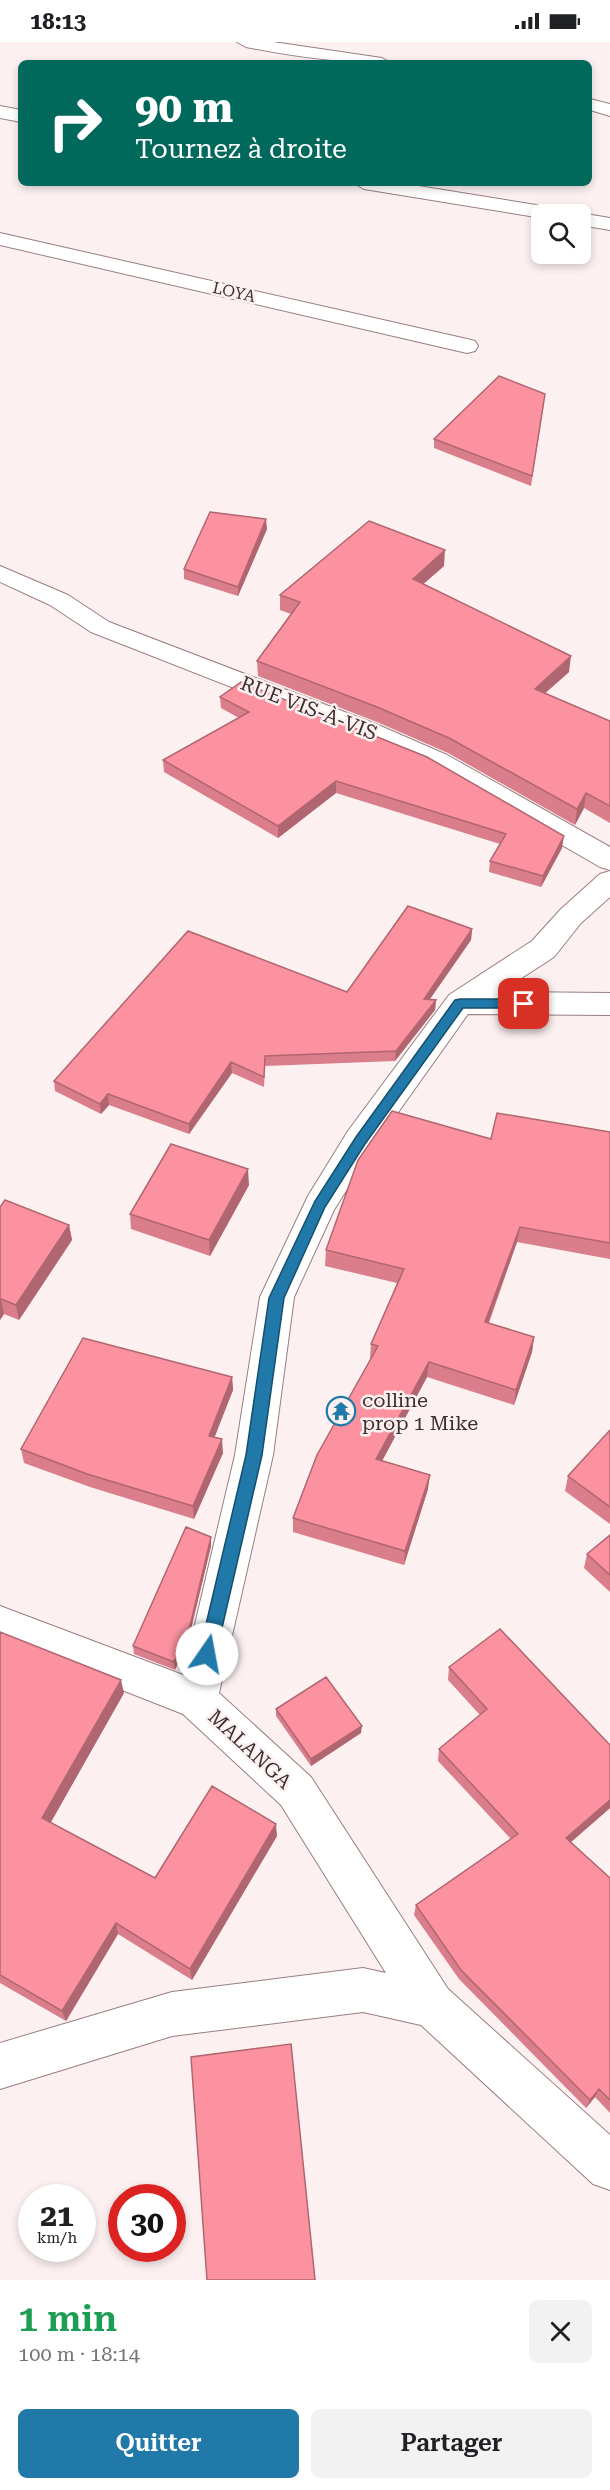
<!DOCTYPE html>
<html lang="fr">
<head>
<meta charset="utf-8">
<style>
	:root { --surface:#fff; --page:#f2f2f2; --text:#202124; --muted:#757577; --accent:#2079a8 }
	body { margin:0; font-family:"Roboto Serif",serif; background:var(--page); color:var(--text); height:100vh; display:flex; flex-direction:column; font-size:22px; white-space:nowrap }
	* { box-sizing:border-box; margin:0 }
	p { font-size:20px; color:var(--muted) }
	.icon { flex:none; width:33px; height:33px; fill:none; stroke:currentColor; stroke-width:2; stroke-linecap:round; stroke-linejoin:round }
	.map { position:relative; height:2238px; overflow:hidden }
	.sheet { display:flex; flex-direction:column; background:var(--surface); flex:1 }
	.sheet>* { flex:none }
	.top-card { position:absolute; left:18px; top:18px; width:574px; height:126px; border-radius:9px; box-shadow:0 3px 9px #0003; background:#00695c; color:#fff; overflow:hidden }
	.controls { position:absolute; left:531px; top:162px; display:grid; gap:12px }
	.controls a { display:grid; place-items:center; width:60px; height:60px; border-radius:9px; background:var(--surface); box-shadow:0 3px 9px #0003; font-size:30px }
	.speed { position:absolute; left:18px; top:2142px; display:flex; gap:12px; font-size:30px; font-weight:700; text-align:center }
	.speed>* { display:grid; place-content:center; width:78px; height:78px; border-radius:50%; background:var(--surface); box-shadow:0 3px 9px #0003; line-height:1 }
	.speed small { font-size:15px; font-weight:400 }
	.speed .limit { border:9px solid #d22; background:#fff; color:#111 }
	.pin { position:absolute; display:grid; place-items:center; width:51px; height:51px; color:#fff; margin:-26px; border-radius:12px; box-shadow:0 3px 9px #0006 }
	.me { position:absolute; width:66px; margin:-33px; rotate:12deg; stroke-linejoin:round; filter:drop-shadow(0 0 4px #0008) }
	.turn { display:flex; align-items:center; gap:21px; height:126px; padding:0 18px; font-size:27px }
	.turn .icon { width:78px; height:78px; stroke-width:2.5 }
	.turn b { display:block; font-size:42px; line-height:51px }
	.round { display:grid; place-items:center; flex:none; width:63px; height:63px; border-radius:9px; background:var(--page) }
	.overview { display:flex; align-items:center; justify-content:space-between; height:102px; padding:0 18px }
	h1 { font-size:36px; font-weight:600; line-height:45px; color:#1e9e55 }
	.primary-button { display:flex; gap:12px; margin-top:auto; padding:12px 18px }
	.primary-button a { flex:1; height:69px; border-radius:9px; background:var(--accent); color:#fff; font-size:24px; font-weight:600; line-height:69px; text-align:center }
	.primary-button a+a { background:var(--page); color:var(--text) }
	.status { display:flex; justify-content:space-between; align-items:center; height:42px; padding:0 30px; background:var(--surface); direction:ltr }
	.status svg { height:16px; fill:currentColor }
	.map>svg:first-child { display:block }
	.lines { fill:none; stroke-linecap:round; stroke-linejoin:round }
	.minor-casing { stroke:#997e80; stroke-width:2 }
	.minor { fill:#fff; fill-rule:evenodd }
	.wall { fill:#d97e8a }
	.shaded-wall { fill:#b06670 }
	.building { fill:#fc92a0; stroke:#b06670; stroke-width:1.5 }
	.route { fill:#2079a8; stroke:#154f6d; stroke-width:1.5 }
	.labels { text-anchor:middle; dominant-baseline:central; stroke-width:5; stroke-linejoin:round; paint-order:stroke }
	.far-street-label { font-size:16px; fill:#3b2f30; stroke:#fdf0f1 }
	.street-label { font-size:20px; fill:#3b2f30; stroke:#fdf0f1 }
	.poi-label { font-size:20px; fill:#3b2f30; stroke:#fdf0f1; text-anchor:start }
</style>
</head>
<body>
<div class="status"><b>18:13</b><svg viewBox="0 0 49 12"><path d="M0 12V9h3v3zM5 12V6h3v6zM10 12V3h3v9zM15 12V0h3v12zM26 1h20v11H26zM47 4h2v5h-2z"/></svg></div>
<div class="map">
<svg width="610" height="2238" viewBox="0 0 610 2238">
	<rect width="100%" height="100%" fill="#fdf0f1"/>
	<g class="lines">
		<!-- minor casing -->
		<g class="minor-casing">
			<path id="minor" d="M237,0H273L382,16L391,21C340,21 296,15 246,5Z
				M590,57L610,62V74L590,68Z
				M0,64L21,68V80L0,76Z
				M354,141H400L555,166L562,168L565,172H542V176L364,147Z
				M580,171L610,176V188L580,183V172H574Z
				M0,191L467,297L475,299L478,304L475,309L467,311L0,203Z
				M0,524L68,553L109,580L376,682L447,713L610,805V828L600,825L427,725L356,694L91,590L50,563L0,540Z
				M610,829V855L581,881L554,915L500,950L610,951V973L468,972L372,1107L334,1168L294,1255L273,1413L219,1651L311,1735L448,1947L610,2093V2148L593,2142L421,1983L363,1970L172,1994L0,2047V2001L172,1950L363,1926L386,1931L281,1763L183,1672L0,1600V1564L183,1633L235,1413L260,1255L308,1154L348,1089L449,953L532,899L561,867L600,832Z"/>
		</g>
		<!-- minor -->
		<use href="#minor" class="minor"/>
	</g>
	<!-- wall -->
	<path class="wall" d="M544,361L531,444L434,406V397Z
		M267,487L238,554L184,537V527Z
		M444,524L423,542L569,630L545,651L610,679V781L584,766L575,783L448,711L377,680L258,634L257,619L291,572L280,568V553Z
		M220,655L562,806L541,845L489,830L490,819L500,802L336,751L278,796L164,730L163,718L239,676L221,666Z
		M472,887L471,898L430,957L436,958L435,968L395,1019L265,1024L264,1045L232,1031L189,1092L109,1063L101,1072L55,1049L54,1039L347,950Z
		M610,1090V1217L517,1200L489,1281L534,1295L532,1310L514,1363L427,1335L382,1419L428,1447L404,1523L293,1490V1476L371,1317H370L371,1302L397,1241L325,1224L326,1208L491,1097Z
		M249,1143L210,1214L131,1187L130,1172Z
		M0,1165L69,1183L72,1198L19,1278L4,1272L0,1278Z
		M232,1335L233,1348L214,1395L223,1411L194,1477L90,1445L24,1421L21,1407Z
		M610,1388V1482L565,1449L568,1434Z
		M610,1493V1550L584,1526L587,1512Z
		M211,1495V1504L190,1591L175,1628L134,1612L133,1604Z
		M0,1590L124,1651L50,1781L155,1836L277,1794L192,1938L118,1892L66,1979L0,1941Z
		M449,1625L610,1766L571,1800L610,1836V2071L595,2055L586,2066L459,1937L414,1873L416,1863L511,1797L438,1719L439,1707L480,1673L448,1638Z
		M276,1667L361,1691L311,1724L276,1674Z"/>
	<!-- shaded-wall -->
	<path class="shaded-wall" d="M266,477L267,487L238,554V545Z
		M445,508L444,524L412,552L413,537Z
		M571,614L569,630L533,662L535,647Z
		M336,739V751L278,796V784Z
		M586,751L584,766L575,783L577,767Z
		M564,794L562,806L541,845L543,834Z
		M472,887L471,898L423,967L424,957Z
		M436,958L435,968L395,1019L396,1009Z
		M231,1020L232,1031L189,1092V1082Z
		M108,1052L109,1063L101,1072L100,1062Z
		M248,1127L249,1143L210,1214L209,1198Z
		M69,1183L72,1198L19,1278L16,1263Z
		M520,1185L517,1200L483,1295L485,1280Z
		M1,1257L4,1272L0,1278V1259Z
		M534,1295L532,1310L514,1363L516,1348Z
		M429,1320L427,1335L375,1432L376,1417Z
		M232,1335L233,1348L210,1407L209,1394Z
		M222,1397L223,1411L194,1477L193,1464Z
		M430,1433L428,1447L404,1523L405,1509Z
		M211,1495V1504L190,1591L175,1628L174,1620Z
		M121,1638L124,1651L46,1789L42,1776Z
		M362,1684L361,1691L311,1724V1717Z
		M610,1758V1766L563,1807L566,1796Z
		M276,1782L277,1794L192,1938L190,1927Z
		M116,1881L118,1892L66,1979L62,1969Z
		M599,2047L595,2055L586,2066L590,2058Z"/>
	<!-- building -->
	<path class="building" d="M499,334L545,352L532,434L434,397Z
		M210,470L266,477L238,545L184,527Z
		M369,479L445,508L413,537L571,614L535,647L610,679V764L586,751L577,767L449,696L377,665L257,619L300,560L280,553Z
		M241,640L427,715L564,794L543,834L490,819L506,792L336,739L278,784L163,718L249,670L220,655Z
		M408,864L472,887L424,957L436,958L396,1009L265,1014L264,1035L231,1020L189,1082L108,1052L100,1062L54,1039L188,889L347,950Z
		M392,1069L491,1097L497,1071L610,1090V1201L520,1185L485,1280L534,1295L516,1348L429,1320L376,1417L430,1433L405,1509L293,1476L317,1413L378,1304L371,1302L404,1227L326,1208L358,1118Z
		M171,1102L248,1127L209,1198L130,1172Z
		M5,1158L69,1183L16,1263L1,1257L0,1259V1165Z
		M83,1296L232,1335L209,1394L222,1397L193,1464L87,1432L21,1407Z
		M610,1388V1465L568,1434Z
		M186,1485L211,1495L190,1584L174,1620L133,1604Z
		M610,1493V1533L587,1512Z
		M500,1587L610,1703V1758L566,1796L610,1836V2058L599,2047L590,2058L461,1928L416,1863L518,1792L439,1707L487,1667L449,1625Z
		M0,1590L121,1638L42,1776L155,1836L212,1744L276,1782L190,1927L116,1881L62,1969L0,1933Z
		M326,1635L362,1684L311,1717L276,1667Z
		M291,2002L315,2238H207L191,2015Z"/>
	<!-- route -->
	<path class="route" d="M460,957H524L530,962L524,966H463L365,1102L325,1165L284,1256L262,1413L216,1612L213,1618L207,1620L201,1618L199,1612L246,1413L269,1256L315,1159L356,1095L455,958Z"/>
	<!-- icons -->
	<defs>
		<g id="temple-ring" transform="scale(1.5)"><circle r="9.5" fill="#fdf0f1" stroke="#2079a8" stroke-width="1.5"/><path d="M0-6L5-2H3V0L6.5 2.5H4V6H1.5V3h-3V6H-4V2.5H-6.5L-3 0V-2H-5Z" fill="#2079a8"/></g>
	</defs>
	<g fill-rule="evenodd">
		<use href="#temple-ring" x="341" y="1369"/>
	</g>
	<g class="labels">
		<!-- far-street labels -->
		<g class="far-street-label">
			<text transform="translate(234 250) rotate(13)">LOYA</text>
		</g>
		<!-- street labels -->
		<g class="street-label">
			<text transform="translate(309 666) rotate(21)">RUE VIS-À-VIS</text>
			<text transform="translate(250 1707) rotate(43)">MALANGA</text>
		</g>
		<!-- poi labels -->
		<g class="poi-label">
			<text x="362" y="1358">colline<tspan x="362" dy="23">prop 1 Mike</tspan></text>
		</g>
	</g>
</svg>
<div class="controls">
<a><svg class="icon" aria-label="search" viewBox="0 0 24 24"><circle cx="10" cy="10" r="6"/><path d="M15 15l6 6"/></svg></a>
</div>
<div class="speed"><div>21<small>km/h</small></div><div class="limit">30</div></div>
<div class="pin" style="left:524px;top:962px;background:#d93025"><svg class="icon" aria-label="arrive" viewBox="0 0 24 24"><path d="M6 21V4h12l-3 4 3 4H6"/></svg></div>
<svg class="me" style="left:207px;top:1612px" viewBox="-20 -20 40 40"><circle r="19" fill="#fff"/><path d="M0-13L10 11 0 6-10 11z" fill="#2079a8"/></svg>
<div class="top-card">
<div class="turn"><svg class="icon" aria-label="right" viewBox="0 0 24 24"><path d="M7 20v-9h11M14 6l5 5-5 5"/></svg><div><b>90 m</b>Tournez à droite</div></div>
</div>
</div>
<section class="sheet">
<div class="overview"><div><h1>1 min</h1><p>100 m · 18:14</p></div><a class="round"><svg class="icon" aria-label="close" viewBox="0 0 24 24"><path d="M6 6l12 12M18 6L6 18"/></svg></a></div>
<div class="primary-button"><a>Quitter</a><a>Partager</a></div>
</section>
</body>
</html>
